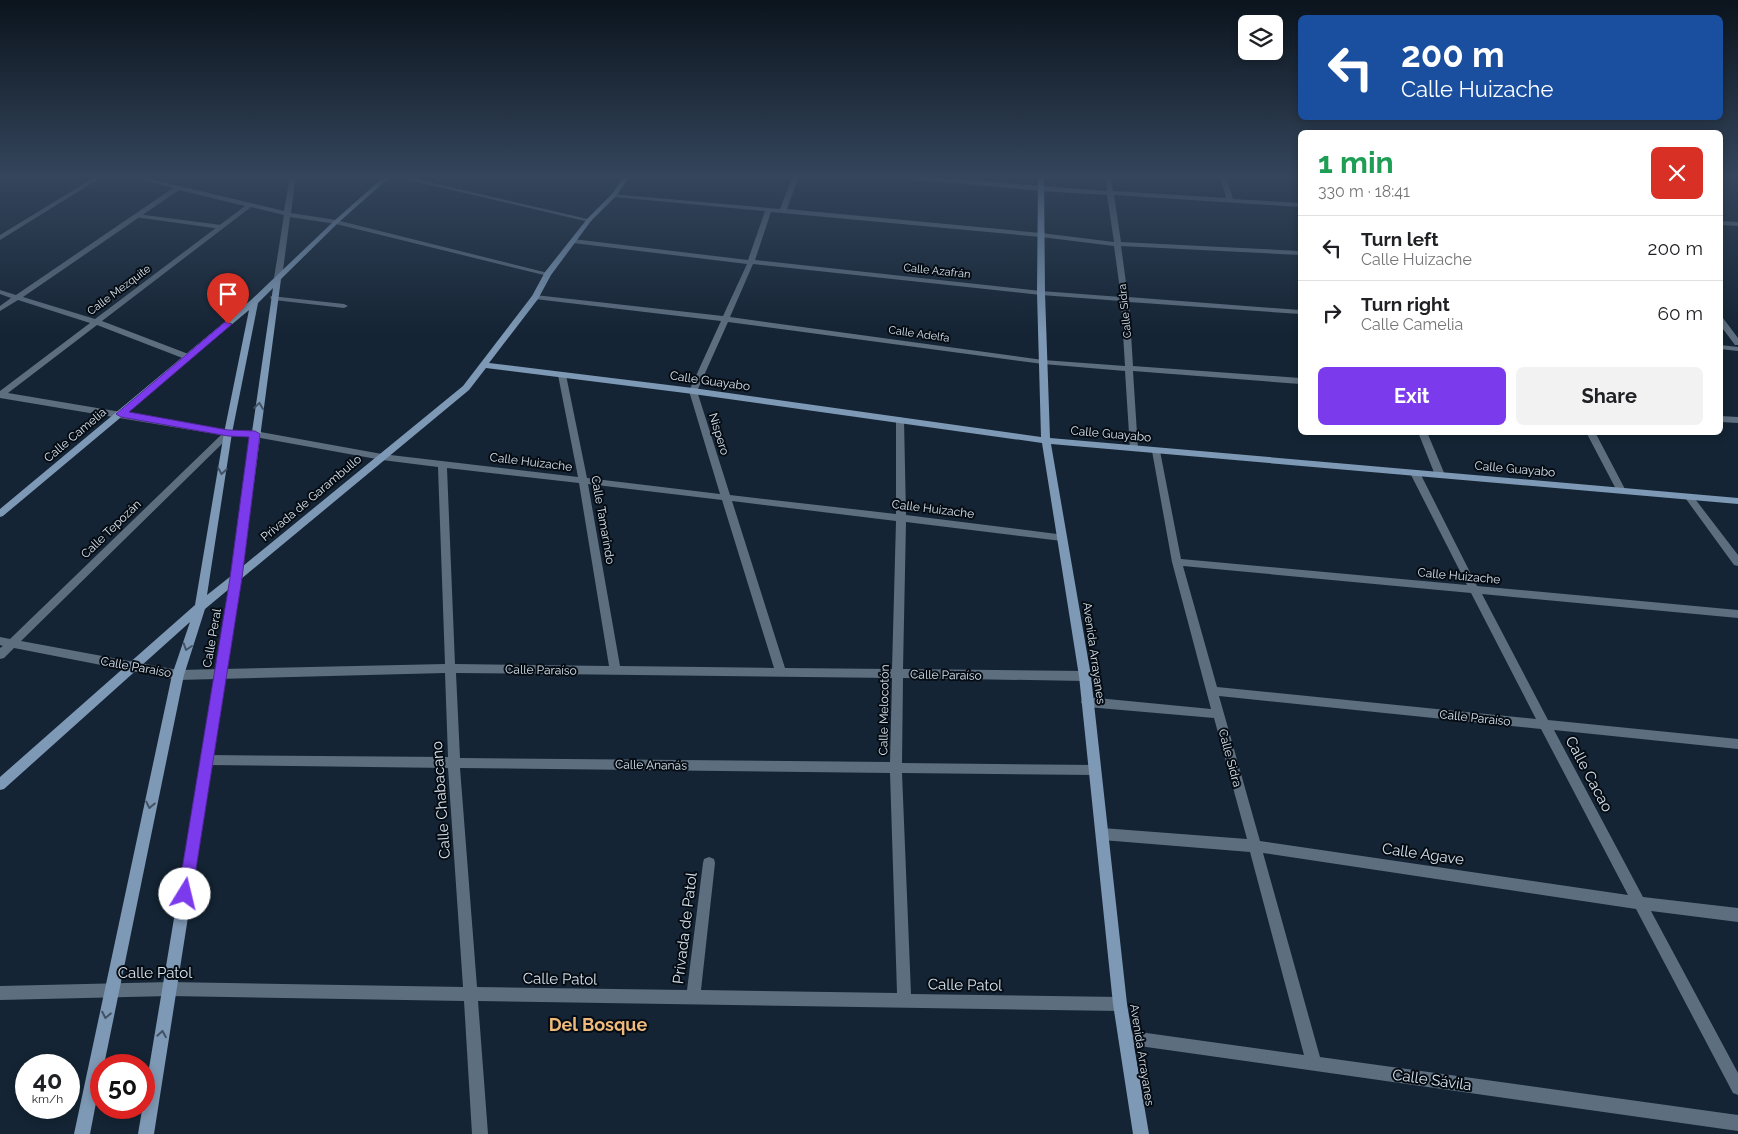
<!DOCTYPE html>
<html lang="en">
<head>
<meta charset="utf-8">
<style>
	:root { --surface:#fff; --page:#f2f2f2; --text:#202124; --muted:#757577; --line:#e0e0e0; --accent:#7c3aed }
	body { margin:0; font-family:Raleway,sans-serif; background:var(--page); color:var(--text); height:100vh; display:flex; flex-direction:column; font-size:19px; white-space:nowrap }
	* { box-sizing:border-box; margin:0 }
	p { font-size:16px; color:var(--muted) }
	.icon { flex:none; width:28px; height:28px; fill:none; stroke:currentColor; stroke-width:2; stroke-linecap:round; stroke-linejoin:round }
	.map { position:relative; flex:1; overflow:hidden }
	.panel { position:absolute; left:1298px; top:130px; width:425px; height:305px; display:flex; flex-direction:column; background:var(--surface); border-radius:8px; box-shadow:0 2px 8px #0003 }
	.panel>* { flex:none }
	.banner { position:absolute; left:1298px; top:15px; width:425px; height:105px; border-radius:8px; box-shadow:0 2px 8px #0003; background:#1a4fa0; color:#fff; overflow:hidden }
	.buttons { position:absolute; left:1238px; top:15px; display:grid; gap:10px }
	.buttons a { display:grid; place-items:center; width:45px; height:45px; border-radius:8px; background:var(--surface); box-shadow:0 2px 8px #0003; font-size:25px }
	.speed { position:absolute; left:15px; top:1054px; display:flex; gap:10px; font-size:25px; font-weight:700; text-align:center }
	.speed>* { display:grid; place-content:center; width:65px; height:65px; border-radius:50%; background:var(--surface); box-shadow:0 2px 8px #0003; line-height:1 }
	.speed small { font-size:12px; font-weight:400 }
	.speed .limit { border:8px solid #d22; background:#fff; color:#111 }
	.pin { position:absolute; display:grid; place-items:center; width:42px; height:42px; color:#fff; margin:-51px -21px; border-radius:50% 50% 50% 0; rotate:-45deg; box-shadow:0 0 5px #0007 }
	.pin .icon { rotate:45deg }
	.me { position:absolute; width:55px; margin:-28px; rotate:9deg; stroke-linejoin:round; filter:drop-shadow(0 0 4px #0008) }
	.turn { display:flex; align-items:center; gap:18px; height:105px; padding:0 20px; font-size:22px }
	.turn .icon { width:65px; height:65px; stroke-width:2.5 }
	.turn b { display:block; font-size:35px; line-height:42px }
	.round { display:grid; place-items:center; flex:none; width:52px; height:52px; border-radius:8px; background:var(--page) }
	.summary { display:flex; align-items:center; justify-content:space-between; height:85px; padding:0 20px }
	h1 { font-size:30px; font-weight:700; line-height:38px; color:#1e9e55 }
	.cta { display:flex; gap:10px; margin-top:auto; padding:10px 20px }
	.cta a { flex:1; height:58px; border-radius:8px; background:var(--accent); color:#fff; font-size:20px; font-weight:700; line-height:58px; text-align:center }
	.cta a+a { background:var(--page); color:var(--text) }
	ul { padding:0; list-style:none }
	li { display:flex; align-items:center; gap:15px; height:65px; padding:0 20px; border-top:1px solid var(--line) }
	li div { flex:1 }
	li b { display:block; font-size:19px }
	li em { font-style:normal }
	.map>svg:first-child { display:block }
	.lines { fill:none; stroke-linecap:round; stroke-linejoin:round }
	.lane { fill:#5d6e7f; fill-rule:evenodd }
	.street { fill:#5d6e7f; fill-rule:evenodd }
	.secondary { fill:#7e99b5; fill-rule:evenodd }
	.oneway { stroke:#425264 }
	.route { fill:#7c3aed; stroke:#51269a }
	.labels { text-anchor:middle; dominant-baseline:central; stroke-width:4; stroke-linejoin:round; paint-order:stroke }
	.far-street-label { font-size:11px; fill:#d7e2ed; stroke:#060c13 }
	.street-label { font-size:12px; fill:#d7e2ed; stroke:#060c13 }
	.near-street-label { font-size:15px; fill:#d7e2ed; stroke:#060c13 }
	.near-quarter-label { font-size:18px; font-weight:bold; fill:#efba7c; stroke:#060c13 }
</style>
</head>
<body>
<div class="map">
<svg width="1738" height="1134" viewBox="0 0 1738 1134">
	<rect width="100%" height="100%" fill="#142434"/>
	<g class="lines">
		<!-- lane -->
		<path class="lane" d="M137,214L221,225L224,227L221,229L135,217L134,216Z"/>
		<!-- street -->
		<path class="street" d="M0,175H5L0,180Z
			M98,175H105L0,240V235Z
			M124,175H133L284,211L290,175H296L291,213L336,220L552,274L548,276L336,224L290,217L282,278L278,280L274,278L284,215L251,207L102,321L191,355V359H185L97,325L8,393L228,430L255,431L382,454L578,477L558,375L562,373L566,375L587,478L720,494L689,391L721,321L535,299L531,297L535,295L723,316L747,264L573,243L570,241L573,239L748,260L765,211L614,197L611,195L612,194L780,209L793,175H799L787,209L1041,233L1114,242L1107,195L1042,191L885,177L882,175H902L1107,191L1105,175H1111L1113,191L1226,198L1220,175H1226L1233,199L1300,203V207L1114,195L1121,242L1300,251V255L1121,246L1128,297L1300,310V314L1129,302L1133,366L1300,378V384L1133,371L1138,449L1137,451H1131L1130,449L1125,371L1043,364L728,322L697,391L730,495L896,514V420L900,417L904,420L906,515L1065,535L1067,537L1062,541L906,522L903,669L1085,671L1089,673L1091,676L1089,679L1085,681L903,678L902,763L1095,765L1099,766L1101,770L1099,774L1095,775L902,773L911,994L1120,997L1125,999L1127,1004L1125,1009L1120,1011L478,1001L488,1134H472L464,1001L170,996L0,1000V986L170,982L463,987L448,768L206,765L202,764L200,760L202,756L206,755L448,757L445,673L178,680L14,648L4,658L0,659V648L3,646L0,645V637L10,639L221,435L0,398V391L90,323L18,300L0,311V306L11,298L0,294V290L16,295L173,188ZM179,190L245,206L95,319L23,297ZM771,212L1041,237L1114,246L1121,297L1041,291L755,260ZM753,264L1041,295L1121,301L1125,366L1043,360L730,317ZM230,436L255,437L382,460L438,467L445,664L178,670L21,641ZM447,468L579,483L609,666L455,664ZM588,484L722,500L774,668L620,666ZM732,501L896,521L892,669L785,668ZM456,673L892,678L890,762L460,758ZM460,768L890,773L897,993L701,990L715,863L714,859L709,857L704,859L703,863L687,990L477,987Z
			M388,175H398L592,220L589,222Z
			M1720,221L1738,222V226L1720,225Z
			M271,296L344,304L348,306L344,308L274,300L270,298Z
			M1720,318H1723L1738,338V345H1735L1720,325Z
			M1720,345L1738,347V351L1720,349Z
			M1720,416L1738,417V423L1720,422Z
			M1418,432H1427L1445,475L1443,477L1440,478L1435,475Z
			M1586,432H1595L1626,491L1624,493H1618Z
			M1156,448L1160,451L1181,559L1467,585L1410,473L1415,470L1420,473L1477,586L1738,610V618L1482,594L1548,720L1738,739V749L1554,730L1643,897L1738,908V922L1651,911L1738,1073V1095L1733,1093L1636,909L1263,853L1320,1057L1738,1115V1131L1125,1044L1120,1042L1118,1037L1120,1032L1125,1030L1304,1055L1250,852L1102,840L1098,838L1096,834L1098,830L1102,828L1247,839L1214,718L1087,707L1083,705L1081,702L1083,699L1087,697L1211,709L1172,562L1152,451ZM1183,566L1471,593L1536,719L1217,687ZM1219,696L1541,729L1628,895L1260,841Z
			M1689,494L1692,495L1738,555V566L1734,565L1686,499L1684,497L1686,495Z"/>
		<!-- secondary -->
		<path class="secondary" d="M386,175H392L338,223L281,279L243,566L463,386L532,296L545,272L587,219L612,194L625,175H631L616,196L591,221L551,275L538,299L489,363L693,388L1041,437L1037,293L1038,175H1044L1045,293L1050,438L1738,498V504L1051,444L1091,676L1127,1004L1149,1134H1133L1113,1004L1079,676L1042,443L693,394L486,368L469,390L241,579L154,1134H138L229,589L205,609L184,675L104,1065H101V1077L90,1134H74L172,675L190,622L4,789L0,790V777L195,605L224,433L249,310L3,516L0,517V509L251,300L334,221ZM273,288L231,576L207,595L232,433L258,303Z"/>
	</g>
	<!-- one-way arrows -->
	<defs><path id="oneway-chevron" d="M-2-3.5L2.5 0L-2 3.5" fill="none" stroke-width="1.6" stroke-linecap="round" stroke-linejoin="round" transform="scale(1.25)"/></defs>
	<g class="oneway">
		<use href="#oneway-chevron" transform="translate(259 406) rotate(-82)"/>
		<use href="#oneway-chevron" transform="translate(222 471) rotate(99)"/>
		<use href="#oneway-chevron" transform="translate(187 647) rotate(108)"/>
		<use href="#oneway-chevron" transform="translate(150 805) rotate(102)"/>
		<use href="#oneway-chevron" transform="translate(106 1015) rotate(101)"/>
		<use href="#oneway-chevron" transform="translate(162 1034) rotate(-81)"/>
	</g>
	<!-- sky -->
	<linearGradient id="sky" x2="0" y2="1"><stop stop-color="#0b141d"/><stop offset="0.53" stop-color="#34455c"/><stop offset="1" stop-color="#34455c" stop-opacity="0"/></linearGradient>
	<rect width="1738" height="333" fill="url(#sky)"/>
	<!-- route -->
	<path class="route" d="M225,322L232,324L129,412L228,430L255,431L260,434L242,578L192,894L190,899L185,901L180,899L178,894L230,578L249,437L228,436L121,417L116,414Z"/>
	<g class="labels">
		<!-- far-street labels -->
		<g class="far-street-label">
			<text transform="translate(937 271) rotate(6)">Calle Azafrán</text>
			<text transform="translate(119 290) rotate(-37)">Calle Mezquite</text>
			<text transform="translate(1125 311) rotate(-96)">Calle Sidra</text>
			<text transform="translate(919 334) rotate(8)">Calle Adelfa</text>
		</g>
		<!-- street labels -->
		<g class="street-label">
			<text transform="translate(710 381) rotate(8)">Calle Guayabo</text>
			<text transform="translate(719 434) rotate(73)">Nispero</text>
			<text transform="translate(1111 434) rotate(5)">Calle Guayabo</text>
			<text transform="translate(75 435) rotate(-40)">Calle Camelia</text>
			<text transform="translate(531 462) rotate(7)">Calle Huizache</text>
			<text transform="translate(1515 469) rotate(5)">Calle Guayabo</text>
			<text transform="translate(311 498) rotate(-40)">Privada de Garambullo</text>
			<text transform="translate(933 509) rotate(7)">Calle Huizache</text>
			<text transform="translate(603 520) rotate(80)">Calle Tamarindo</text>
			<text transform="translate(111 529) rotate(-44)">Calle Tepozán</text>
			<text transform="translate(1459 576) rotate(5)">Calle Huizache</text>
			<text transform="translate(212 638) rotate(-80)">Calle Peral</text>
			<text transform="translate(1094 653) rotate(82)">Avenida Arrayanes</text>
			<text transform="translate(136 667) rotate(10)">Calle Paraíso</text>
			<text transform="translate(541 670) rotate(1)">Calle Paraíso</text>
			<text transform="translate(946 675) rotate(1)">Calle Paraíso</text>
			<text transform="translate(884 710) rotate(-89)">Calle Melocotón</text>
			<text transform="translate(1475 718) rotate(6)">Calle Paraíso</text>
			<text transform="translate(1230 758) rotate(75)">Calle Sidra</text>
			<text transform="translate(651 765) rotate(1)">Calle Ananás</text>
			<text transform="translate(1142 1055) rotate(81)">Avenida Arrayanes</text>
		</g>
		<!-- near-street labels -->
		<g class="near-street-label">
			<text transform="translate(1589 774) rotate(62)">Calle Cacao</text>
			<text transform="translate(441 800) rotate(-94)">Calle Chabacano</text>
			<text transform="translate(1423 854) rotate(8)">Calle Agave</text>
			<text transform="translate(685 928) rotate(-83)">Privada de Patol</text>
			<text x="155" y="973">Calle Patol</text>
			<text transform="translate(560 979) rotate(1)">Calle Patol</text>
			<text transform="translate(965 985) rotate(1)">Calle Patol</text>
			<text transform="translate(1432 1080) rotate(8)">Calle Sávila</text>
		</g>
		<!-- near-quarter labels -->
		<g class="near-quarter-label">
			<text x="598" y="1024">Del Bosque</text>
		</g>
	</g>
</svg>
<div class="buttons">
<a><svg class="icon" aria-label="layers" viewBox="0 0 24 24"><path d="M12 4l9 5-9 5-9-5zM3 14l9 5 9-5"/></svg></a>
</div>
<div class="speed"><div>40<small>km/h</small></div><div class="limit">50</div></div>
<div class="pin" style="left:228px;top:324px;background:#d93025"><svg class="icon" aria-label="arrive" viewBox="0 0 24 24"><path d="M6 21V4h12l-3 4 3 4H6"/></svg></div>
<svg class="me" style="left:185px;top:894px" viewBox="-20 -20 40 40"><circle r="19" fill="#fff"/><path d="M0-13L10 11 0 6-10 11z" fill="#7c3aed"/></svg>
<div class="banner">
<div class="turn"><svg class="icon" aria-label="left" viewBox="0 0 24 24"><path d="M17 20v-9H6M10 6l-5 5 5 5"/></svg><div><b>200 m</b>Calle Huizache</div></div>
</div>
<section class="panel">
<div class="summary"><div><h1>1 min</h1><p>330 m · 18:41</p></div><a class="round" style="background:#d93025;color:#fff"><svg class="icon" aria-label="close" viewBox="0 0 24 24"><path d="M6 6l12 12M18 6L6 18"/></svg></a></div>
<ul>
<li><svg class="icon" aria-label="left" viewBox="0 0 24 24"><path d="M17 20v-9H6M10 6l-5 5 5 5"/></svg><div><b>Turn left</b><p>Calle Huizache</p></div><em>200 m</em></li>
<li><svg class="icon" aria-label="right" viewBox="0 0 24 24"><path d="M7 20v-9h11M14 6l5 5-5 5"/></svg><div><b>Turn right</b><p>Calle Camelia</p></div><em>60 m</em></li>
</ul>
<div class="cta"><a>Exit</a><a>Share</a></div>
</section>
</div>
</body>
</html>
